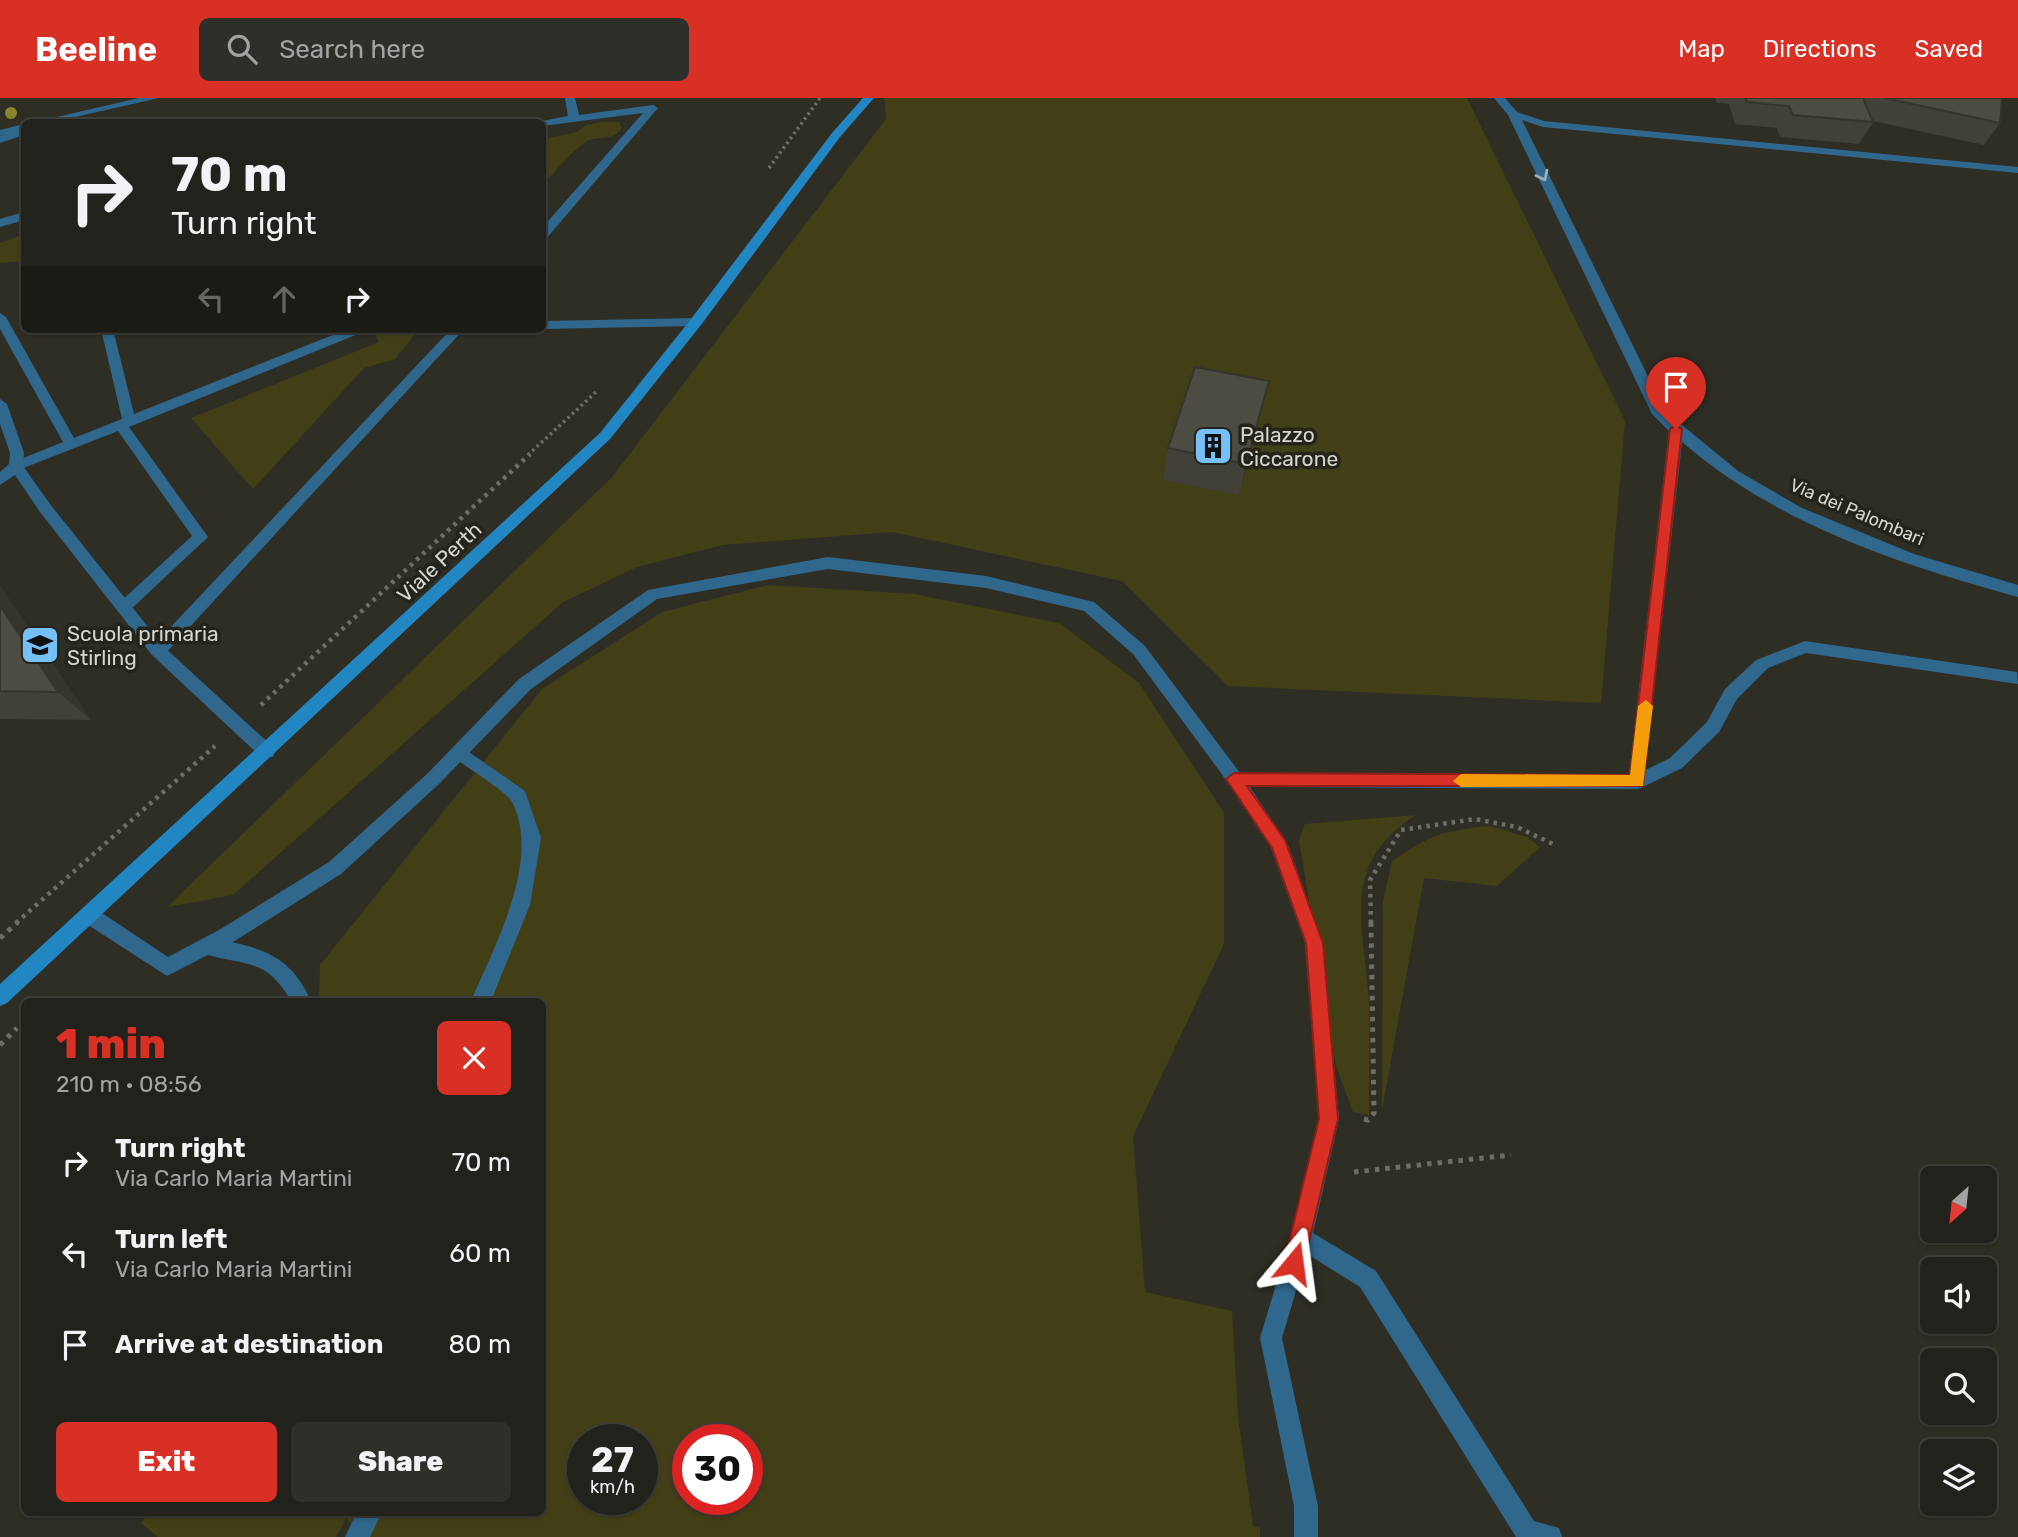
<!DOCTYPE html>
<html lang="en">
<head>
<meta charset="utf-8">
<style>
	:root { --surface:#22221c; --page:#2e2f29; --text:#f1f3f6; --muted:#a2a4a3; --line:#3f3f3b; --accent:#d93025 }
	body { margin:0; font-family:Rubik,sans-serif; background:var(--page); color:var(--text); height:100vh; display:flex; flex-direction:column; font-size:26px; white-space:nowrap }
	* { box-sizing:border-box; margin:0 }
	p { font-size:23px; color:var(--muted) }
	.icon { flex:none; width:38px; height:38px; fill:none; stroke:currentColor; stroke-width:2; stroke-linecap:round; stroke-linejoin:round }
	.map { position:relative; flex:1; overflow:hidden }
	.sheet { position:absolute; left:21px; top:900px; width:525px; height:518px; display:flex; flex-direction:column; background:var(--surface); border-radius:10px; box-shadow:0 2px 5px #0004,0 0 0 2px var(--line) }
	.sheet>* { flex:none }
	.banner { position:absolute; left:21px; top:21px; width:525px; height:214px; border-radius:10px; box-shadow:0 2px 5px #0004,0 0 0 2px var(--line); background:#22221c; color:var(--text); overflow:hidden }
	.needle { width:46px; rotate:207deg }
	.tools { position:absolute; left:1920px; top:1068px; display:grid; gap:14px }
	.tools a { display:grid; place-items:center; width:77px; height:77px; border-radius:10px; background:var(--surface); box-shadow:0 2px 5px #0004,0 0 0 2px var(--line); font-size:35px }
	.speed { position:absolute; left:567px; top:1326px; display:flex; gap:14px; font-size:35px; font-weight:700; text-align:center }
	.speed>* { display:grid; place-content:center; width:91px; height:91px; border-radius:50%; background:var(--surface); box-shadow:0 2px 5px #0004,0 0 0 2px var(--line); line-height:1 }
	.speed small { font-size:18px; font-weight:400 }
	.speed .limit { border:10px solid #d22; background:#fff; color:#111 }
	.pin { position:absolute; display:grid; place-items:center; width:60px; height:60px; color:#fff; margin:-72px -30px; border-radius:50% 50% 50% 0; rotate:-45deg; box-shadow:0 0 7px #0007 }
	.pin .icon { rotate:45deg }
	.me { position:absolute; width:77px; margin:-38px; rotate:16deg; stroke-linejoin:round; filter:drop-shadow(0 0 5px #0008) }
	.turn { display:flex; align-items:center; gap:24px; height:147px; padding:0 35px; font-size:32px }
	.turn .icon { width:91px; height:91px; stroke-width:2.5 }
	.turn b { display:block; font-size:49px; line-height:60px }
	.lanes { display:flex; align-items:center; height:66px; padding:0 35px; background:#0003; justify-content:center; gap:35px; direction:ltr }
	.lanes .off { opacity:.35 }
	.round { display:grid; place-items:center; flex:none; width:74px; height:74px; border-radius:10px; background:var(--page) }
	.summary { display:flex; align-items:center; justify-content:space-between; height:119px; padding:0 35px }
	h1 { font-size:42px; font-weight:800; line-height:52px; color:var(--accent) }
	.primary-button { display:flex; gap:14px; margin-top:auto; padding:14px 35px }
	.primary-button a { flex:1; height:80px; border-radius:10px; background:var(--accent); color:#fff; font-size:28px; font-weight:800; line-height:80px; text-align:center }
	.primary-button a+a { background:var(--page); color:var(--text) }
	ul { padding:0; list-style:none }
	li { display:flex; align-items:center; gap:21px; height:91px; padding:0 35px }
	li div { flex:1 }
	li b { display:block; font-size:26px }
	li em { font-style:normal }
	header { display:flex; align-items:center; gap:42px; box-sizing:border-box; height:98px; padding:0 35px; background:var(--accent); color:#fff }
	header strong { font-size:33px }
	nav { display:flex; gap:38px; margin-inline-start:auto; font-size:24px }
	.search { width:490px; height:63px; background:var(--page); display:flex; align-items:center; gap:18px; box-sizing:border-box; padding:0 24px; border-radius:10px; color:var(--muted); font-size:26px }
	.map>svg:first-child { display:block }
	.green { fill:#423f17; fill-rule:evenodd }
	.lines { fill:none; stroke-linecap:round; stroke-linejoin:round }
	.path-far2 { stroke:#6e6e67; stroke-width:3.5; stroke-dasharray:2.5 3.5; stroke-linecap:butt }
	.path-far1 { stroke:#6e6e67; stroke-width:4.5; stroke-dasharray:3.5 5; stroke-linecap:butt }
	.path { stroke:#6e6e67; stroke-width:5; stroke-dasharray:4.5 6; stroke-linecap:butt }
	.service { fill:#30678d; fill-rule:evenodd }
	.minor { fill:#30678d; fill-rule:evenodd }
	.tertiary { fill:#30678d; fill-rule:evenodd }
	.secondary { fill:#2286c3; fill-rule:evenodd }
	.tree { fill:#898430 }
	.wall { fill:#414139 }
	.shaded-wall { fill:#35352e }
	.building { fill:#4c4c42; stroke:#35352e; stroke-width:2 }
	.oneway { stroke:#9cafb9 }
	.route { fill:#d93025; stroke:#8d1f18; stroke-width:2 }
	.slow { fill:#f59e0b }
	.labels { text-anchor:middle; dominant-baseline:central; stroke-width:7; stroke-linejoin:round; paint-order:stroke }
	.far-street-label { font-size:18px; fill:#d6d6d1; stroke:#24241b }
	.poi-label { font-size:21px; fill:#d6d6d1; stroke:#24241b; text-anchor:start }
	.street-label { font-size:21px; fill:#d6d6d1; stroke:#24241b }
</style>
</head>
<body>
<header>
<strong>Beeline</strong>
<div class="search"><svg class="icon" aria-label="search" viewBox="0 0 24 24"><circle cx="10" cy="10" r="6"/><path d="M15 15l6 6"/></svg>Search here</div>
<nav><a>Map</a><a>Directions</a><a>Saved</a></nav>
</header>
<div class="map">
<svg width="2018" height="1439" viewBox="0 0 2018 1439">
	<rect width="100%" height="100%" fill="#2e2e25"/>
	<!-- green -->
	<path class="green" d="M884,0H1467L1625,323L1601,605L1228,588L1122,483L892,434L722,447L637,469L563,504L233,797L167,809L612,379L886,21Z
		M600,24H619L622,30C613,44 599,37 587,43C576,49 553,76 543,86V41L577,34L586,27Z
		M24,136V163L0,165V145Z
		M386,231H419L395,261L364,270L253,391L191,320L379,244L375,236Z
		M768,487L914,496L1059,525L1139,585L1224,715V846L1133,1038L1145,1194L1232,1213L1238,1319L1253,1428L1260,1430V1439H362L346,1420L336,1439H158L141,1425L149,1414H542V903H319L320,867L542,591L662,514ZM583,1342H642V1402H583ZM688,1342H747V1402H688Z
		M1416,717C1336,768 1366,830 1369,909C1370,945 1369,981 1369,1017L1353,1014L1336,968L1299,742L1305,726Z
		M1490,728L1527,739L1540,749L1497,788L1424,780L1382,1012L1383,804L1392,763C1430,737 1444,732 1490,728Z"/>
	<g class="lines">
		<!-- path-far2 -->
		<path class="path-far2" d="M769,70L820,0
			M528,357L597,293"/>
		<!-- path-far1 -->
		<path class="path-far1" d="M261,607L530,356
			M16,825L215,648
			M1371,825L1370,782L1401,732L1475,721L1517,729L1553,746"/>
		<!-- path -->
		<path class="path" d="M0,840L18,824
			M0,947L17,930
			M1364,1021L1368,1022L1374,1015L1371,824
			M1354,1074L1511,1057"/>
		<!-- service -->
		<path class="service" d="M565,0H575L579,17L653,7L658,10L546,141H542V130L643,15L542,28V24H537L568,18Z
			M24,30V37L0,45V38Z
			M24,114V122L0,129V121Z
			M0,215L6,219L74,340L122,321L101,231H113L134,316L348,231H361L363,234L129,329L208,439L129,513H119L116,509L119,505L192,438L118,333L21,371H11V365L63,344L0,231Z
			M696,220L701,221V227L696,228L542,231V223Z
			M451,231H464L164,557H152L150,553L152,549Z
			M1805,543L2017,574L2018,586L1806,555L1768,570L1737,601L1719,634L1682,670L1643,689L1637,691L1631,689L1628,684L1631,679L1670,660L1707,624L1725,591L1756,562Z
			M459,647L525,693L541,740L530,807L491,903H471C494,849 542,762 512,704C507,694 465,668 453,659L451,654L453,649Z
			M207,839C256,849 289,853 311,903H291C264,856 243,870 200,854L198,848L200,842Z
			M357,1414H382L370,1439H345Z"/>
		<!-- minor -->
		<path class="minor" d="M1494,0H1505L1517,14L1544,23L2018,69V75L1543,29L1522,22L1665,313L1738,373L1802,410L1914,456L2018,487V499C1898,466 1777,426 1682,344L1643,689L1637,691L1250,689L1288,747L1323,845L1339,1021L1313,1135L1376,1173L1534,1423L1559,1430L1562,1439H1516L1360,1189L1307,1156L1282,1240L1318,1408V1439H1294V1408L1260,1240L1290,1140L1319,1021L1305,845L1271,750L1221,675L1133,556L1084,513L986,490L828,471L657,501L531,591L439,686L341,776L233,844L167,878L82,823L80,817L82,811L89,809L96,811L168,859L219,832L329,764L427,676L519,581L648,492L828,459L986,478L1094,504L1145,548L1240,675L1629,677L1669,333L1652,316L1508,17Z
			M0,301L7,306L24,355L23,368L50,406L164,549L273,649L275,654L273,659H261L152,557L40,414L15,377L0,387V374L9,366L10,355L0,326Z"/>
		<!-- tertiary -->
		<path class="tertiary" d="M139,0H159L53,24H35Z
			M24,26V32L0,38V32Z"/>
		<!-- secondary -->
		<path class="secondary" d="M863,0H874L840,39L701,227L610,341L7,905L0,908V886L600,335L691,221L832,35Z"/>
	</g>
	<!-- trees -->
	<circle class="tree" cx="11" cy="15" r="6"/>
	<!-- wall -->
	<path class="wall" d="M1715,0H2002L2000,25L1984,47L1873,23V24L1859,46L1780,39L1777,30L1735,26L1729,6L1717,5Z
		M1261,315L1239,397L1163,382L1168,350Z
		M0,488L91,622L0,621Z"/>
	<!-- shaded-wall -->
	<path class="shaded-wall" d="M1269,283L1261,315L1239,397L1246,366Z
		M0,488L91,622L58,594L0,508Z"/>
	<!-- building -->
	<path class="building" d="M1745,0H1863L1873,24L1793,17L1789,8L1747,4Z
		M1885,0H2002L2000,25Z
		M1195,269L1269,283L1246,366L1168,350Z
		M0,508L58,594L0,593Z"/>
	<!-- one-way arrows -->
	<defs><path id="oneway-chevron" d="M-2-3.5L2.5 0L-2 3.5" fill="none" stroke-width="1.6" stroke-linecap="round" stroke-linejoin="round" transform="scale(1.75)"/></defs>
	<use class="oneway" href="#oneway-chevron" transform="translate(1543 78) rotate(64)"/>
	<!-- route -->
	<path class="route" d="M1676,327L1682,331L1643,688H1247L1285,742L1323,845L1338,1021L1304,1165L1301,1172L1294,1175L1287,1172L1284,1165L1319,1021L1306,845L1272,750L1226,681L1234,675L1630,677L1670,331Z"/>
	<!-- slow -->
	<path class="slow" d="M1646,602L1653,608L1643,688L1461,689L1453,683L1461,676L1630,677L1638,608Z"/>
	<!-- icons -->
	<defs>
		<g id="building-square" transform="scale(2.0125)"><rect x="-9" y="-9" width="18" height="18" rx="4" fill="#75c0f6" stroke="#24241b"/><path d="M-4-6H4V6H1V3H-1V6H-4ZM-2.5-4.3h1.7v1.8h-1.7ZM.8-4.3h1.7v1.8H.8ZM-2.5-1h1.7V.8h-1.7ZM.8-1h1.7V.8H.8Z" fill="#111"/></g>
		<g id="school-square" transform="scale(2.0125)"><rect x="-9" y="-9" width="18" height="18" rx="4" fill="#75c0f6" stroke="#24241b"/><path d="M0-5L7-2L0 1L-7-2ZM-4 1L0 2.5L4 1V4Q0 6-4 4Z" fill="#111"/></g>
	</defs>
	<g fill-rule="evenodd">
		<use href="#building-square" x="1213" y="348"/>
		<use href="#school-square" x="40" y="547"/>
	</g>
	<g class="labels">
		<!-- far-street labels -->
		<g class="far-street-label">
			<text transform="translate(1857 414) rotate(23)">Via dei Palombari</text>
		</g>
		<!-- poi labels -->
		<g class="poi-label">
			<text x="1240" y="336">Palazzo<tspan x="1240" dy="24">Ciccarone</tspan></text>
			<text x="67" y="535">Scuola primaria<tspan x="67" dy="24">Stirling</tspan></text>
		</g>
		<!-- street labels -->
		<g class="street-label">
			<text transform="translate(439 464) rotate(-43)">Viale Perth</text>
		</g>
	</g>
</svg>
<div class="tools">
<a><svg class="needle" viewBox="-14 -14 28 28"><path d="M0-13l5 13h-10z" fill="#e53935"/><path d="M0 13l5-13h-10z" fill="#a2a4a3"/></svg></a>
<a><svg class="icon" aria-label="sound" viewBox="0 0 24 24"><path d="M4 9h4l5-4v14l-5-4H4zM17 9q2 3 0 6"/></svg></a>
<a><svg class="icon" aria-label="search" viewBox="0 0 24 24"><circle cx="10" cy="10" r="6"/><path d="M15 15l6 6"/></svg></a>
<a><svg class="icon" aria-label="layers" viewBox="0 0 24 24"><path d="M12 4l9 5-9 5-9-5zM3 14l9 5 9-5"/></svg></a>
</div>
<div class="speed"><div>27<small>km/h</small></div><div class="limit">30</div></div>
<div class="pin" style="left:1676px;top:331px;background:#d93025"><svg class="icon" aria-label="arrive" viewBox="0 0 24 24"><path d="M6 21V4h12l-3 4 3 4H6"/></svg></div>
<svg class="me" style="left:1294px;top:1165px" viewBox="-20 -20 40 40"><path d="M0-17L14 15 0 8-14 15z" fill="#d93025" stroke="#fff" stroke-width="4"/></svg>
<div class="banner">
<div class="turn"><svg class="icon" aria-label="right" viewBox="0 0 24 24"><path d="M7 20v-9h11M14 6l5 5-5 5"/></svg><div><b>70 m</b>Turn right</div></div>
<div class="lanes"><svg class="icon off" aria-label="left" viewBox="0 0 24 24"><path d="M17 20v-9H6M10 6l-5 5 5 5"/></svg><svg class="icon off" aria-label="ahead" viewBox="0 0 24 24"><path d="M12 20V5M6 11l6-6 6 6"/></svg><svg class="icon" aria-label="right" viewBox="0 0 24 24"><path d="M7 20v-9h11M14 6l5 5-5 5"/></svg></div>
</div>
<section class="sheet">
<div class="summary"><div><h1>1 min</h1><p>210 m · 08:56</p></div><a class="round" style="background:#d93025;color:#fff"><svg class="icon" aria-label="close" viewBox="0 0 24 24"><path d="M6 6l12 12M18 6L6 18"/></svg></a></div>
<ul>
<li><svg class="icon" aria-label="right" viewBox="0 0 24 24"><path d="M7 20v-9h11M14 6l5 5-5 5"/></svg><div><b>Turn right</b><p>Via Carlo Maria Martini</p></div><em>70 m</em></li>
<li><svg class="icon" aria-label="left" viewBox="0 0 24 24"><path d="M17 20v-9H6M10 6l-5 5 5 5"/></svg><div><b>Turn left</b><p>Via Carlo Maria Martini</p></div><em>60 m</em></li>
<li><svg class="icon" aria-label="arrive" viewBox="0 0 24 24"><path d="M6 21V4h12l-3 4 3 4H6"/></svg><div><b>Arrive at destination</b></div><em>80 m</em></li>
</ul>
<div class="primary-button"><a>Exit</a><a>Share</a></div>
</section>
</div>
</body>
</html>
